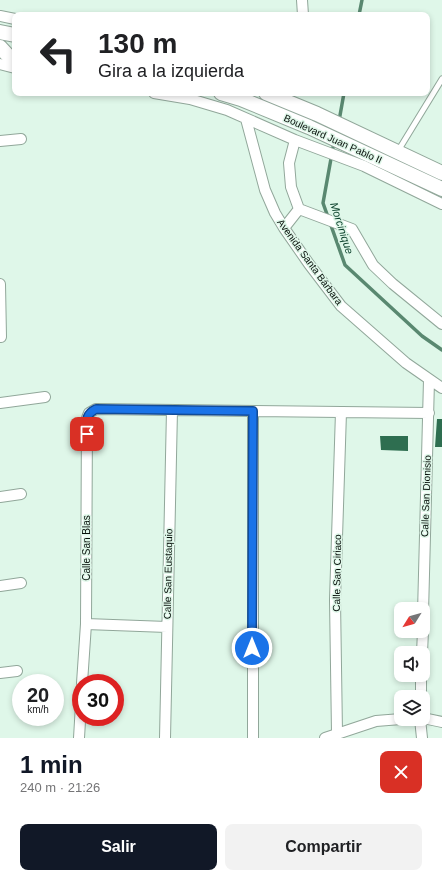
<!DOCTYPE html>
<html lang="es">
<head>
<meta charset="utf-8">
<style>
	:root { --surface:#fff; --page:#f2f2f2; --text:#202124; --muted:#757577; --accent:#111827 }
	body { margin:0; font-family:Arial,sans-serif; background:var(--page); color:var(--text); height:100vh; display:flex; flex-direction:column; font-size:15px; white-space:nowrap }
	* { box-sizing:border-box; margin:0 }
	p { font-size:13px; color:var(--muted) }
	.icon { flex:none; width:22px; height:22px; fill:none; stroke:currentColor; stroke-width:2; stroke-linecap:round; stroke-linejoin:round }
	.map { position:relative; height:738px; overflow:hidden }
	.sheet { display:flex; flex-direction:column; background:var(--surface); flex:1 }
	.sheet>* { flex:none }
	.hud { position:absolute; left:12px; top:12px; width:418px; height:84px; border-radius:8px; box-shadow:0 2px 6px #0003; background:#fff; color:var(--text); overflow:hidden }
	.needle { width:26px; rotate:233deg }
	.buttons { position:absolute; left:394px; top:602px; display:grid; gap:8px }
	.buttons a { display:grid; place-items:center; width:36px; height:36px; border-radius:8px; background:var(--surface); box-shadow:0 2px 6px #0003; font-size:20px }
	.speed { position:absolute; left:12px; top:674px; display:flex; gap:8px; font-size:20px; font-weight:700; text-align:center }
	.speed>* { display:grid; place-content:center; width:52px; height:52px; border-radius:50%; background:var(--surface); box-shadow:0 2px 6px #0003; line-height:1 }
	.speed small { font-size:10px; font-weight:400 }
	.speed .limit { border:6px solid #d22; background:#fff; color:#111 }
	.pin { position:absolute; display:grid; place-items:center; width:34px; height:34px; color:#fff; margin:-17px; border-radius:8px; box-shadow:0 2px 6px #0006 }
	.me { position:absolute; width:44px; margin:-22px; rotate:0deg; stroke-linejoin:round; filter:drop-shadow(0 0 3px #0008) }
	.turn { display:flex; align-items:center; gap:14px; height:84px; padding:0 20px; font-size:18px }
	.turn .icon { width:52px; height:52px; stroke-width:2.5 }
	.turn b { display:block; font-size:28px; line-height:34px }
	.round { display:grid; place-items:center; flex:none; width:42px; height:42px; border-radius:8px; background:var(--page) }
	.head { display:flex; align-items:center; justify-content:space-between; height:68px; padding:0 20px }
	h1 { font-size:24px; font-weight:700; line-height:30px; color:var(--accent) }
	.cta { display:flex; gap:8px; margin-top:auto; padding:8px 20px }
	.cta a { flex:1; height:46px; border-radius:8px; background:var(--accent); color:#fff; font-size:16px; font-weight:700; line-height:46px; text-align:center }
	.cta a+a { background:var(--page); color:var(--text) }
	.map>svg:first-child { display:block }
	.lines { fill:none; stroke-linecap:round; stroke-linejoin:round }
	.stream { stroke:#598870; stroke-width:3.5 }
	.building { fill:#2e6e50 }
	.service-casing { stroke:#91a79a; stroke-width:7 }
	.minor-casing { stroke:#91a79a; stroke-width:12 }
	.secondary-casing { stroke:#91a79a; stroke-width:16 }
	.service { stroke:#fff; stroke-width:5 }
	.minor { stroke:#fff; stroke-width:10 }
	.secondary { stroke:#fff; stroke-width:14 }
	.route-casing { stroke:#114b97; stroke-width:10 }
	.route { stroke:#1a73e8; stroke-width:7 }
	.labels { text-anchor:middle; dominant-baseline:central; stroke-width:3; stroke-linejoin:round; paint-order:stroke }
	.street-label { font-size:10px; fill:#070f0a; stroke:#dff7e9 }
	.water-label { font-size:11px; font-style:italic; fill:#063d27; stroke:#dff7e9 }
</style>
</head>
<body>
<div class="map">
<svg width="442" height="738" viewBox="0 0 442 738">
	<rect width="100%" height="100%" fill="#dff7e9"/>
	<g class="lines">
		<!-- stream -->
		<path class="stream" d="M359,15L362,0
			M339,121L344,93
			M334,142L323,203L345,265L422,336L442,350"/>
	</g>
	<!-- building -->
	<path class="building" d="M437,419H442V447H435Z
		M380,436H408V451L381,450Z"/>
	<g class="lines">
		<!-- service casing -->
		<g class="service-casing">
			<path id="service" d="M398,151L442,79"/>
		</g>
		<!-- minor casing -->
		<g class="minor-casing">
			<path id="minor" d="M302,0L303,15
				M0,16L15,19
				M0,64L15,68
				M154,93L190,99L227,110L295,140L364,166L442,204
				M246,119L265,190L275,213L284,228L309,264L341,306L406,363L442,388
				M295,140L289,163L291,187L299,209L352,229L373,265L393,284L442,324
				M0,141L21,139
				M284,228L299,209
				M0,284L1,337
				M0,403L45,397
				M0,497L21,494
				M0,586L21,583
				M423,613L429,380
				M86,624L167,627
				M422,653L423,631
				M0,673L17,671
				M82,683L86,624L87,418L89,413L96,409L429,413
				M421,697V675
				M423,718L442,722
				M420,719L422,738
				M337,733L335,600L341,412
				M79,738L81,704
				M165,738L172,410
				M253,738V411
				M325,738L376,721L401,719"/>
		</g>
		<!-- secondary casing -->
		<g class="secondary-casing">
			<path id="secondary" d="M0,32L15,35
				M0,47L15,63
				M221,93L241,99L309,127L442,189
				M266,93L317,114L442,173"/>
		</g>
		<!-- service -->
		<use href="#service" class="service"/>
		<!-- minor -->
		<use href="#minor" class="minor"/>
		<!-- secondary -->
		<use href="#secondary" class="secondary"/>
	</g>
	<g class="lines">
		<!-- route casing -->
		<g class="route-casing">
			<path id="route" d="M87,434C87,422 84,415 96,409L253,411L252,648"/>
		</g>
		<!-- route -->
		<use href="#route" class="route"/>
	</g>
	<g class="labels">
		<!-- street labels -->
		<g class="street-label">
			<text transform="translate(333 139) rotate(24)">Boulevard Juan Pablo II</text>
			<text transform="translate(310 262) rotate(54)">Avenida Santa Bárbara</text>
			<text transform="translate(426 496) rotate(-88)">Calle San Dionisio</text>
			<text transform="translate(86 548) rotate(-90)">Calle San Blas</text>
			<text transform="translate(337 573) rotate(-89)">Calle San Ciriaco</text>
			<text transform="translate(168 574) rotate(-89)">Calle San Eustaquio</text>
		</g>
		<!-- water labels -->
		<g class="water-label">
			<text transform="translate(342 228) rotate(72)">Morcinique</text>
		</g>
	</g>
</svg>
<div class="buttons">
<a><svg class="needle" viewBox="-14 -14 28 28"><path d="M0-13l5 13h-10z" fill="#e53935"/><path d="M0 13l5-13h-10z" fill="#757577"/></svg></a>
<a><svg class="icon" aria-label="sound" viewBox="0 0 24 24"><path d="M4 9h4l5-4v14l-5-4H4zM17 9q2 3 0 6"/></svg></a>
<a><svg class="icon" aria-label="layers" viewBox="0 0 24 24"><path d="M12 4l9 5-9 5-9-5zM3 14l9 5 9-5"/></svg></a>
</div>
<div class="speed"><div>20<small>km/h</small></div><div class="limit">30</div></div>
<div class="pin" style="left:87px;top:434px;background:#d93025"><svg class="icon" aria-label="arrive" viewBox="0 0 24 24"><path d="M6 21V4h12l-3 4 3 4H6"/></svg></div>
<svg class="me" style="left:252px;top:648px" viewBox="-20 -20 40 40"><circle r="17" fill="#1a73e8" stroke="#fff" stroke-width="3"/><path d="M0-11L8 9 0 5-8 9z" fill="#fff"/></svg>
<div class="hud">
<div class="turn"><svg class="icon" aria-label="left" viewBox="0 0 24 24"><path d="M17 20v-9H6M10 6l-5 5 5 5"/></svg><div><b>130 m</b>Gira a la izquierda</div></div>
</div>
</div>
<section class="sheet">
<div class="head"><div><h1>1 min</h1><p>240 m · 21:26</p></div><a class="round" style="background:#d93025;color:#fff"><svg class="icon" aria-label="close" viewBox="0 0 24 24"><path d="M6 6l12 12M18 6L6 18"/></svg></a></div>
<div class="cta"><a>Salir</a><a>Compartir</a></div>
</section>
</body>
</html>
